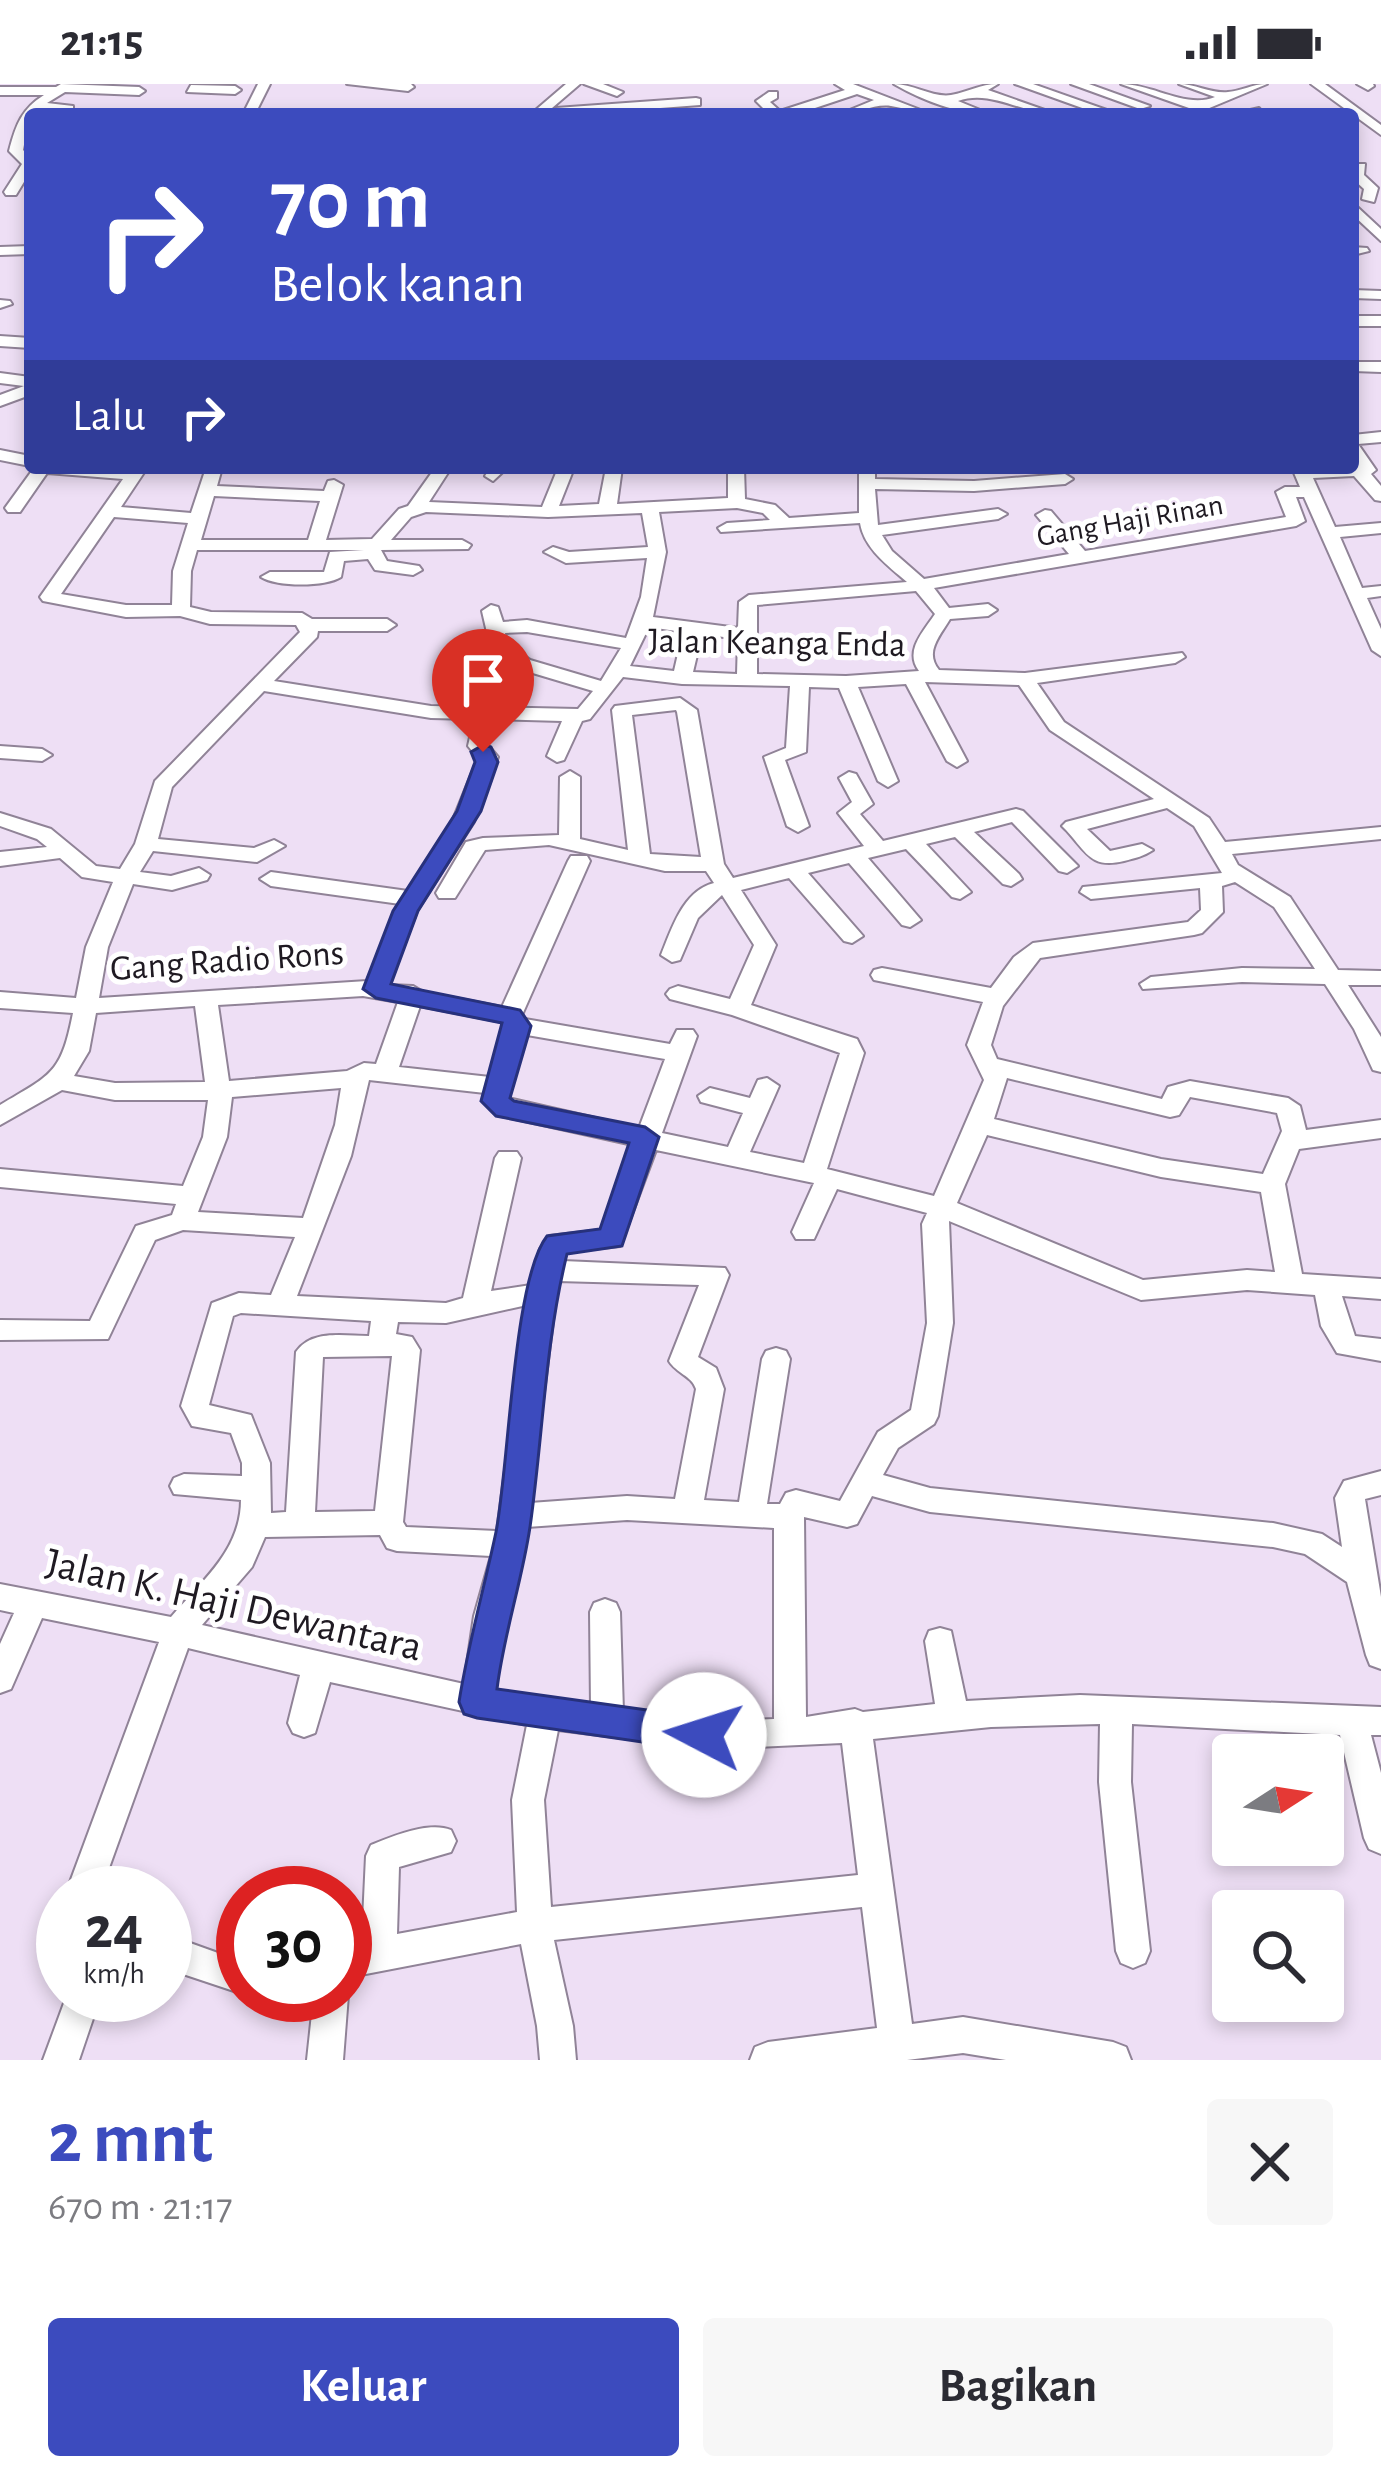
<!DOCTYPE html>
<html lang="id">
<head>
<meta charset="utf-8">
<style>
	:root { --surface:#fff; --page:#f7f7f7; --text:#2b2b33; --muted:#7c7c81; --accent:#3c4bbe }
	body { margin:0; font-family:"Alegreya Sans",sans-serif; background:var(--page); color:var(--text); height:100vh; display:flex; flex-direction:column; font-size:45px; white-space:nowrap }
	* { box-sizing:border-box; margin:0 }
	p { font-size:39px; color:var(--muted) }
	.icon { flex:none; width:66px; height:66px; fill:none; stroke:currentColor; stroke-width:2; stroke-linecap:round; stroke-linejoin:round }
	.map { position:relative; height:1976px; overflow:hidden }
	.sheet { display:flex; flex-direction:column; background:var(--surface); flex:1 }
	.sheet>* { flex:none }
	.banner { position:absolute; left:24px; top:24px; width:1335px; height:366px; border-radius:12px; box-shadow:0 6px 18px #0003; background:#3c4bbe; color:#fff; overflow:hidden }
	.needle { width:78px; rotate:78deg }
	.buttons { position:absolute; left:1212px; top:1650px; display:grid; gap:24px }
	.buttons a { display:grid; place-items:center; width:132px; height:132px; border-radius:12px; background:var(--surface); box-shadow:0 6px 18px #0003; font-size:60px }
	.speed { position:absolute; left:36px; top:1782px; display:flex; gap:24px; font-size:60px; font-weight:700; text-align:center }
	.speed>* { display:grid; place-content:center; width:156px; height:156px; border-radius:50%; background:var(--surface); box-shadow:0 6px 18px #0003; line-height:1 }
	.speed small { font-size:30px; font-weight:400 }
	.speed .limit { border:18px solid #d22; background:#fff; color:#111 }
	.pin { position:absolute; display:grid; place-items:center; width:102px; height:102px; color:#fff; margin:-123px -51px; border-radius:50% 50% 50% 0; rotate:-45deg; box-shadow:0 0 12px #0007 }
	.pin .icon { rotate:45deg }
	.me { position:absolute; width:132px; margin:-66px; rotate:275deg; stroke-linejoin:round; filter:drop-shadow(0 0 9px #0008) }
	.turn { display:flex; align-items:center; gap:42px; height:252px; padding:0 48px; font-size:54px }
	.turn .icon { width:156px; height:156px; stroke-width:2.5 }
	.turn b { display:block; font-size:84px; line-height:102px }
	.then { display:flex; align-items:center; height:114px; padding:0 48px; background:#0003; gap:24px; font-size:45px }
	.round { display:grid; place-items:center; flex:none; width:126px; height:126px; border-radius:12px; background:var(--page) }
	.summary { display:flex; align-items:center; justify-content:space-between; height:204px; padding:0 48px }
	h1 { font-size:72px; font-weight:600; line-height:90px; color:var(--accent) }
	.button { display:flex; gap:24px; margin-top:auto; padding:24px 48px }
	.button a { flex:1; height:138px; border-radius:12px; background:var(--accent); color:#fff; font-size:48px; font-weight:600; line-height:138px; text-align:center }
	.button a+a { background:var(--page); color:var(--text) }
	.status { display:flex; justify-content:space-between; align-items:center; height:84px; padding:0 60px; background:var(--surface); direction:ltr }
	.status svg { height:33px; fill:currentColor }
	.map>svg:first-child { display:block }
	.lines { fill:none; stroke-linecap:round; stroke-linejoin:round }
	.minor-casing { stroke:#908397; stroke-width:4 }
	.minor { fill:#fff; fill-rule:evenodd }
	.route { fill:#3c4bbe; stroke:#27317c; stroke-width:3 }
	.labels { text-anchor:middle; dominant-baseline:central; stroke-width:10; stroke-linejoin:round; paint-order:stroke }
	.far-street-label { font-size:30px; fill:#1f1a22; stroke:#fff }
	.street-label { font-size:36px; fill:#1f1a22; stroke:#fff }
	.near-street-label { font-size:42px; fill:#1f1a22; stroke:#fff }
</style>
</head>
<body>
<div class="status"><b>21:15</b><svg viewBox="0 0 49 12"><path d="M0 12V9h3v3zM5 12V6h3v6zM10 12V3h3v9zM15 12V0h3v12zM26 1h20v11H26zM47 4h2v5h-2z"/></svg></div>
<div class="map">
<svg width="1381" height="1976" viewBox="0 0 1381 1976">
	<rect width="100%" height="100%" fill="#eedff5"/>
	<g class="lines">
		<!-- minor casing -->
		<g class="minor-casing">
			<path id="minor" d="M61,0L139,3L145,7L139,11L65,8L47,19L73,22V28L39,26L30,30L23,66L30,73V88L16,111H6L4,108L22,80L9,67C16,40 22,25 44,11H0V3H56Z
				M258,0H270L255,30H243Z
				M347,0H411L414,3L408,7Z
				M566,0H580L545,30H531Z
				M584,0H603L623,8L617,12Z
				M835,0H853L931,30C916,30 905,24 891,22C876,19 856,30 840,30L874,16L857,10L797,30H769L756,17L769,8H777V14L770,18L780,27L845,6Z
				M894,0C913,0 934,14 951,11C968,8 980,0 998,0L988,6L1056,30C1022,30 991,5 958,17L990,30C957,30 922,16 894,0Z
				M1015,0H1033L1118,30H1099Z
				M1071,0H1089L1150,22L1140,25Z
				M1121,0C1153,0 1186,25 1215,13L1179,0C1195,0 1213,10 1228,8C1242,7 1252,0 1267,0L1195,30H1178L1189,24Z
				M1311,0H1325L1381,41V51Z
				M1357,0H1373L1374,2L1368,6Z
				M191,1L235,2L241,6L235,10L187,8Z
				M696,14L700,15V21L581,30L550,28L556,24Z
				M1259,24L1264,30H1244L1246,27Z
				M332,26L337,27L339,30H326Z
				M1355,80H1365L1364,91L1378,104L1374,118L1362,115L1364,105L1353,95Z
				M1353,119L1381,145V157L1353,131Z
				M30,162V170L0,171V163Z
				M1353,163L1367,164L1369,167L1353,171Z
				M1353,206L1381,207V215L1353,214Z
				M0,216L10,217L12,220L0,224Z
				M1353,232H1381V242H1353Z
				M0,252L30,254V264L0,262Z
				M1356,278H1381V288L1353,287Z
				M0,289L30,293V311L0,322V311L24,302L0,299Z
				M1381,348V358L1358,360L1376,386L1371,390L1381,402V417L1375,416L1354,392L1313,394L1335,443L1381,439V449L1340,453L1362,504L1381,502V512L1367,514L1381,545V572L1372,566L1304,413H1296L1305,437L1296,442L934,504L949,524L988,520L997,526L988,532L950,535C940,552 924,568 939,586L1025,589L1182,569L1185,573L1175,579L1037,599L1064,638L1209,734L1225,758L1381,743V755L1232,770L1238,781L1290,813L1338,886L1381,887V901H1348L1381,953V988L1373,986L1354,945L1325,900L1242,898L1143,905L1140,900L1151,893L1242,884L1315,885L1274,823L1235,798L1222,802L1223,828L1202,849L1194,851L1040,874L1003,922L991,961L997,975L1162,1015L1168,1003L1190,997L1288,1014L1300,1022L1306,1046L1381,1036V1054L1299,1065L1285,1100L1302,1190L1381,1195V1215L1342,1212L1355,1252L1381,1255V1277L1337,1269L1321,1242L1315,1211L1247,1206L1141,1216L949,1137L953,1239L938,1332L934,1340L898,1364L883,1391L930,1404L1273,1439L1322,1450L1342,1463L1335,1414L1344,1397L1381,1387V1411L1365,1415L1381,1513V1585L1370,1581L1366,1571L1347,1498L1305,1470L1273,1463L930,1428L872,1412L857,1440L847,1443L804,1433L806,1633L855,1625L863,1628L935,1620L925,1557L929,1547L940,1544L951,1547L966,1617L1080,1611L1381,1623V1651H1371L1381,1689V1770L1369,1765L1364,1754L1340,1651L1132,1640L1131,1698L1150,1867L1145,1879L1133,1884L1121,1879L1116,1867L1099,1698L1100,1640L991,1643L873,1655L912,1940L963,1933L1113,1958L1126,1963L1131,1976H1006L963,1969L907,1976H750L755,1963L768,1958L877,1944L862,1823L554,1856L573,1942L576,1976H540L537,1942L521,1860L345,1894V1860L362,1857L366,1772L371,1761C393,1752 429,1737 451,1746L456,1757L451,1768L399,1783L397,1850L517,1828L512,1716L527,1641L330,1598L315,1649L304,1653L293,1649L288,1639L300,1591L188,1564L100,1809H66L159,1558L42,1534L11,1605L0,1609V1560L14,1529L0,1526V1500L171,1533C202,1497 241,1466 241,1416L174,1410L170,1402L174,1394L184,1390L242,1392V1379L231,1349L192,1342L181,1322L212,1219L239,1209L271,1211L295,1153L183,1146L155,1156L108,1255L0,1256V1236L90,1237L136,1142L172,1131L176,1120L0,1103V1085L183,1102L203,1053L208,1016H115L62,1006L0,1041V1021C52,990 61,990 73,929L0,924V908L76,914L86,863L113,798L82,793L60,774L0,782V768L47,763L37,755L0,742V729L51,745L96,782L120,785L135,760L155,697L300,548L296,541L210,540L180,532L126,533L43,517L40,513L123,395L47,389L20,428H8L5,424L34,384H147L121,423L191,429L206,384H222L217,402L324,407L328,397L334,396L343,401L326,456L372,455L399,425L408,422L435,384H451L429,418L542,423L558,384H574L559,422L599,420L606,384H622L617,420L728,414V384H744L745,415L775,421L789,434L859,429V384H875V395L974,397L1065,390L1073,395L1065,400L974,407L875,405L878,441L998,425L1007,430L998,435L882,451L892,467L924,495L1069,470L1036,431L1045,426L1051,427L1085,467L1286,433L1276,408L1285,403H1300L1292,384H1353L1357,382L1353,376V351ZM214,412L320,417L308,456H201ZM737,424L763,429L770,436L727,439L718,444L721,448L860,439C864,464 887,481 907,498L749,511L739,518L738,544L653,533L666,468L659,428ZM426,428L548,433L642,429L648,463L569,468L553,463L544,468L566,479L647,474L641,513L626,554L527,536L503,538L498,523L491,521L482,527L491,566L516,584L593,607L578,625L431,622L274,597L317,553L318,547H387L396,541L387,535H312L302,529L211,528L190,523L191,487L197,466H364L330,468L324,488H270L261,493C277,503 325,503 341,493L344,477L368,475L375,486L413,491L422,486L419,482L387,477L381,466L468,465L471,461L462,456H391L411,433ZM114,433L188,439L173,487L172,521H126L61,510ZM916,507L935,530C923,548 904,567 919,587L846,592L757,590V521ZM649,543L683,548L674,587L630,582ZM527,548L621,564L601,597L530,576L507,560L505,549ZM702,550L738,555L737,590L693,588ZM623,593L682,600L790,602L786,664L764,673L787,742L798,748L809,742L785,676L806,668L809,603L839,604L878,697L888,703L898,697L858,603L906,600L947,677L957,683L967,677L925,598L1019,601L1050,646L1154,715L1066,738L1062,742L1066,746C1087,769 1091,785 1124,777C1136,774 1144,772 1153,766L1142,760L1110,767L1087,745L1167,724L1194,742L1222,789L1083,803L1080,808L1091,815L1200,804L1201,826L1188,838L1033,859L1014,873L991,904L882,884L874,886L871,891L874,896L983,918L967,961L984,996L934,1112L827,1085L864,969L857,955L751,921L776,861L741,806L789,794L844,857L852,859L863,852L808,789L849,779L902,841L910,843L921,836L868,774L906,765L952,813L960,815L971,808L926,760L955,753L1003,800L1011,802L1022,795L1019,790L974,748L1012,738L1059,787L1067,789L1078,782L1023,727L1016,725L883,757L860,730L873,720L856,690L849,688L839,694L852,718L838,729L864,762L733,794L724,780L697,626L680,614L615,622L612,626L628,766L580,755V693L570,687L560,693L559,751L483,754L466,758L436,809L439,814H455L485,766L549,761L665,787H706L714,799C683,807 672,844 661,871L672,878L680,876L698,834L722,811L754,861L730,915L678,902L670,905L666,910L670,915L732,931L840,969L804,1079L750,1068L779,1002L767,994L758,996L750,1014L710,1004L698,1012L701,1018L743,1029L728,1063L662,1049L697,952L693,946H677L670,960L525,935L522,931L590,777L587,772H571L568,777L502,923L423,908L413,902L389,901L417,827L474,738L498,673L488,661L494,635L562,637L547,672L557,678L564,676L582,637L590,635ZM264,607L431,634L474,635L468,662L478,674L452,738L408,807L271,788L260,795L271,802L400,820L367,897L99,914L108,863L133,800L172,806L207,796L210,791L199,784L171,792L140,788L153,767L257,778L285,762L274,756L254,764L158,755L172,703ZM676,626L677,628L701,773L650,770L632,631ZM363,912L398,918L376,980L364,979L347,987L229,997L218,921ZM195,922L205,998L115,999L74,992L89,967L96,929ZM420,922L502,938L506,943L490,993L399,983ZM527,951L665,975L639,1044L508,1014ZM1007,994L1170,1033L1179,1031L1190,1013L1277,1029L1282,1047L1263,1090L1161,1075L994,1035ZM369,996L485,1009L483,1017L497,1031L633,1061L601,1146L549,1152L540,1165L531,1201L491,1207L521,1074L517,1068H499L495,1074L463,1214L446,1219L297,1212L351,1072ZM341,1004L335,1041L303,1134L198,1128L227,1053L232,1013ZM987,1051L1161,1093L1261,1108L1275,1188L1247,1186L1143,1196L957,1119ZM656,1066L814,1099L792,1148L796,1155H814L837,1105L927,1129L922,1140L927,1239L911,1326L878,1348L840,1417L796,1406L786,1409L780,1420H767L790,1275L786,1267L776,1264L766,1267L762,1275L739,1418L704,1416L724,1305L716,1284L698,1273L729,1191L725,1184L563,1177L565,1168L620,1162ZM558,1197L699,1201L669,1277C676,1289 692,1292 696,1305L675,1415L627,1412L530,1419ZM527,1221L497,1447L406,1443L403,1438L420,1266L412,1253L396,1250L398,1238L446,1239ZM241,1229L371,1237L369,1252C344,1252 312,1245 296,1268L286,1428L271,1429L270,1379L251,1331L209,1321L233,1232ZM392,1272L375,1427L315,1428L323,1273ZM627,1436L774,1444V1635L712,1637L623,1628L620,1528L616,1519L605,1515L594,1519L590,1528L591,1623L494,1607L504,1532L527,1443ZM380,1451L387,1464L397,1467L491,1472L474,1532L464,1600L202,1541L252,1483L265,1453ZM558,1646L712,1665L842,1659L858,1791L551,1823L544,1716Z
				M0,366L30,372V382L0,376Z
				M490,384H507L493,397L485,392Z
				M0,662L42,665L52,671L42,677L0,674Z
				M165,1850L243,1878L246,1911L165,1884Z
				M345,1903L348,1911L343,1976H307L314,1911H345Z
				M67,1911H101L79,1976H43Z"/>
		</g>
		<!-- minor -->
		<use href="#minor" class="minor"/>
	</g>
	<!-- route -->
	<path class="route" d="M483,661L491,663L498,678L481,727L418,827L391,900L520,926L531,942L510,1014L514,1017L645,1043L659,1053L622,1162L567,1170C545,1259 543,1352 530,1443C522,1497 504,1549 497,1605L704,1634L717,1639L722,1651L717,1662L704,1667L477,1634L464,1630L459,1618C468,1560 484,1505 496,1448C509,1383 513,1195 547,1152L600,1145L629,1059L496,1032L481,1017L502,939L376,914L363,905L393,827L457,727L475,678L471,668Z"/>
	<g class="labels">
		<!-- far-street labels -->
		<g class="far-street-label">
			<text transform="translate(1130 437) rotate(-10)">Gang Haji Rinan</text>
		</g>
		<!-- street labels -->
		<g class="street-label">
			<text transform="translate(777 559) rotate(1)">Jalan Keanga Enda</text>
			<text transform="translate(227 877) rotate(-4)">Gang Radio Rons</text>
		</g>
		<!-- near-street labels -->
		<g class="near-street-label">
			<text transform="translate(234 1521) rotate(13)">Jalan K. Haji Dewantara</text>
		</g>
	</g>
</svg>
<div class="buttons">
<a><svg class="needle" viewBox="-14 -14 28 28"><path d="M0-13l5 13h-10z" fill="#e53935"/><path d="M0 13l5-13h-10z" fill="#7c7c81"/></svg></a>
<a><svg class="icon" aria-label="search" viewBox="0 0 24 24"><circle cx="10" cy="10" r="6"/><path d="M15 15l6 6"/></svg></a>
</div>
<div class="speed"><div>24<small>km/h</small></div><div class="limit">30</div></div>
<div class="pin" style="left:483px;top:668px;background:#d93025"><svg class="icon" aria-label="arrive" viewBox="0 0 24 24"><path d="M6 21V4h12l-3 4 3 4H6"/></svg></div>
<svg class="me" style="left:704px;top:1651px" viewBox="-20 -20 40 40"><circle r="19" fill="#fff"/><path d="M0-13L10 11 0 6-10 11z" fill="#3c4bbe"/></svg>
<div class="banner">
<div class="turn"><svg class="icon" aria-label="right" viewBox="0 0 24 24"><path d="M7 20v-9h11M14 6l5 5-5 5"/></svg><div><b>70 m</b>Belok kanan</div></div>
<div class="then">Lalu<svg class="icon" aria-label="right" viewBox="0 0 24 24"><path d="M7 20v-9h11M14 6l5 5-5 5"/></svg></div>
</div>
</div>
<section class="sheet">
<div class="summary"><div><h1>2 mnt</h1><p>670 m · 21:17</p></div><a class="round"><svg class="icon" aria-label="close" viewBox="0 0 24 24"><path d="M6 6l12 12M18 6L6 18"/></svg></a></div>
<div class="button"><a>Keluar</a><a>Bagikan</a></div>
</section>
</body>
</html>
